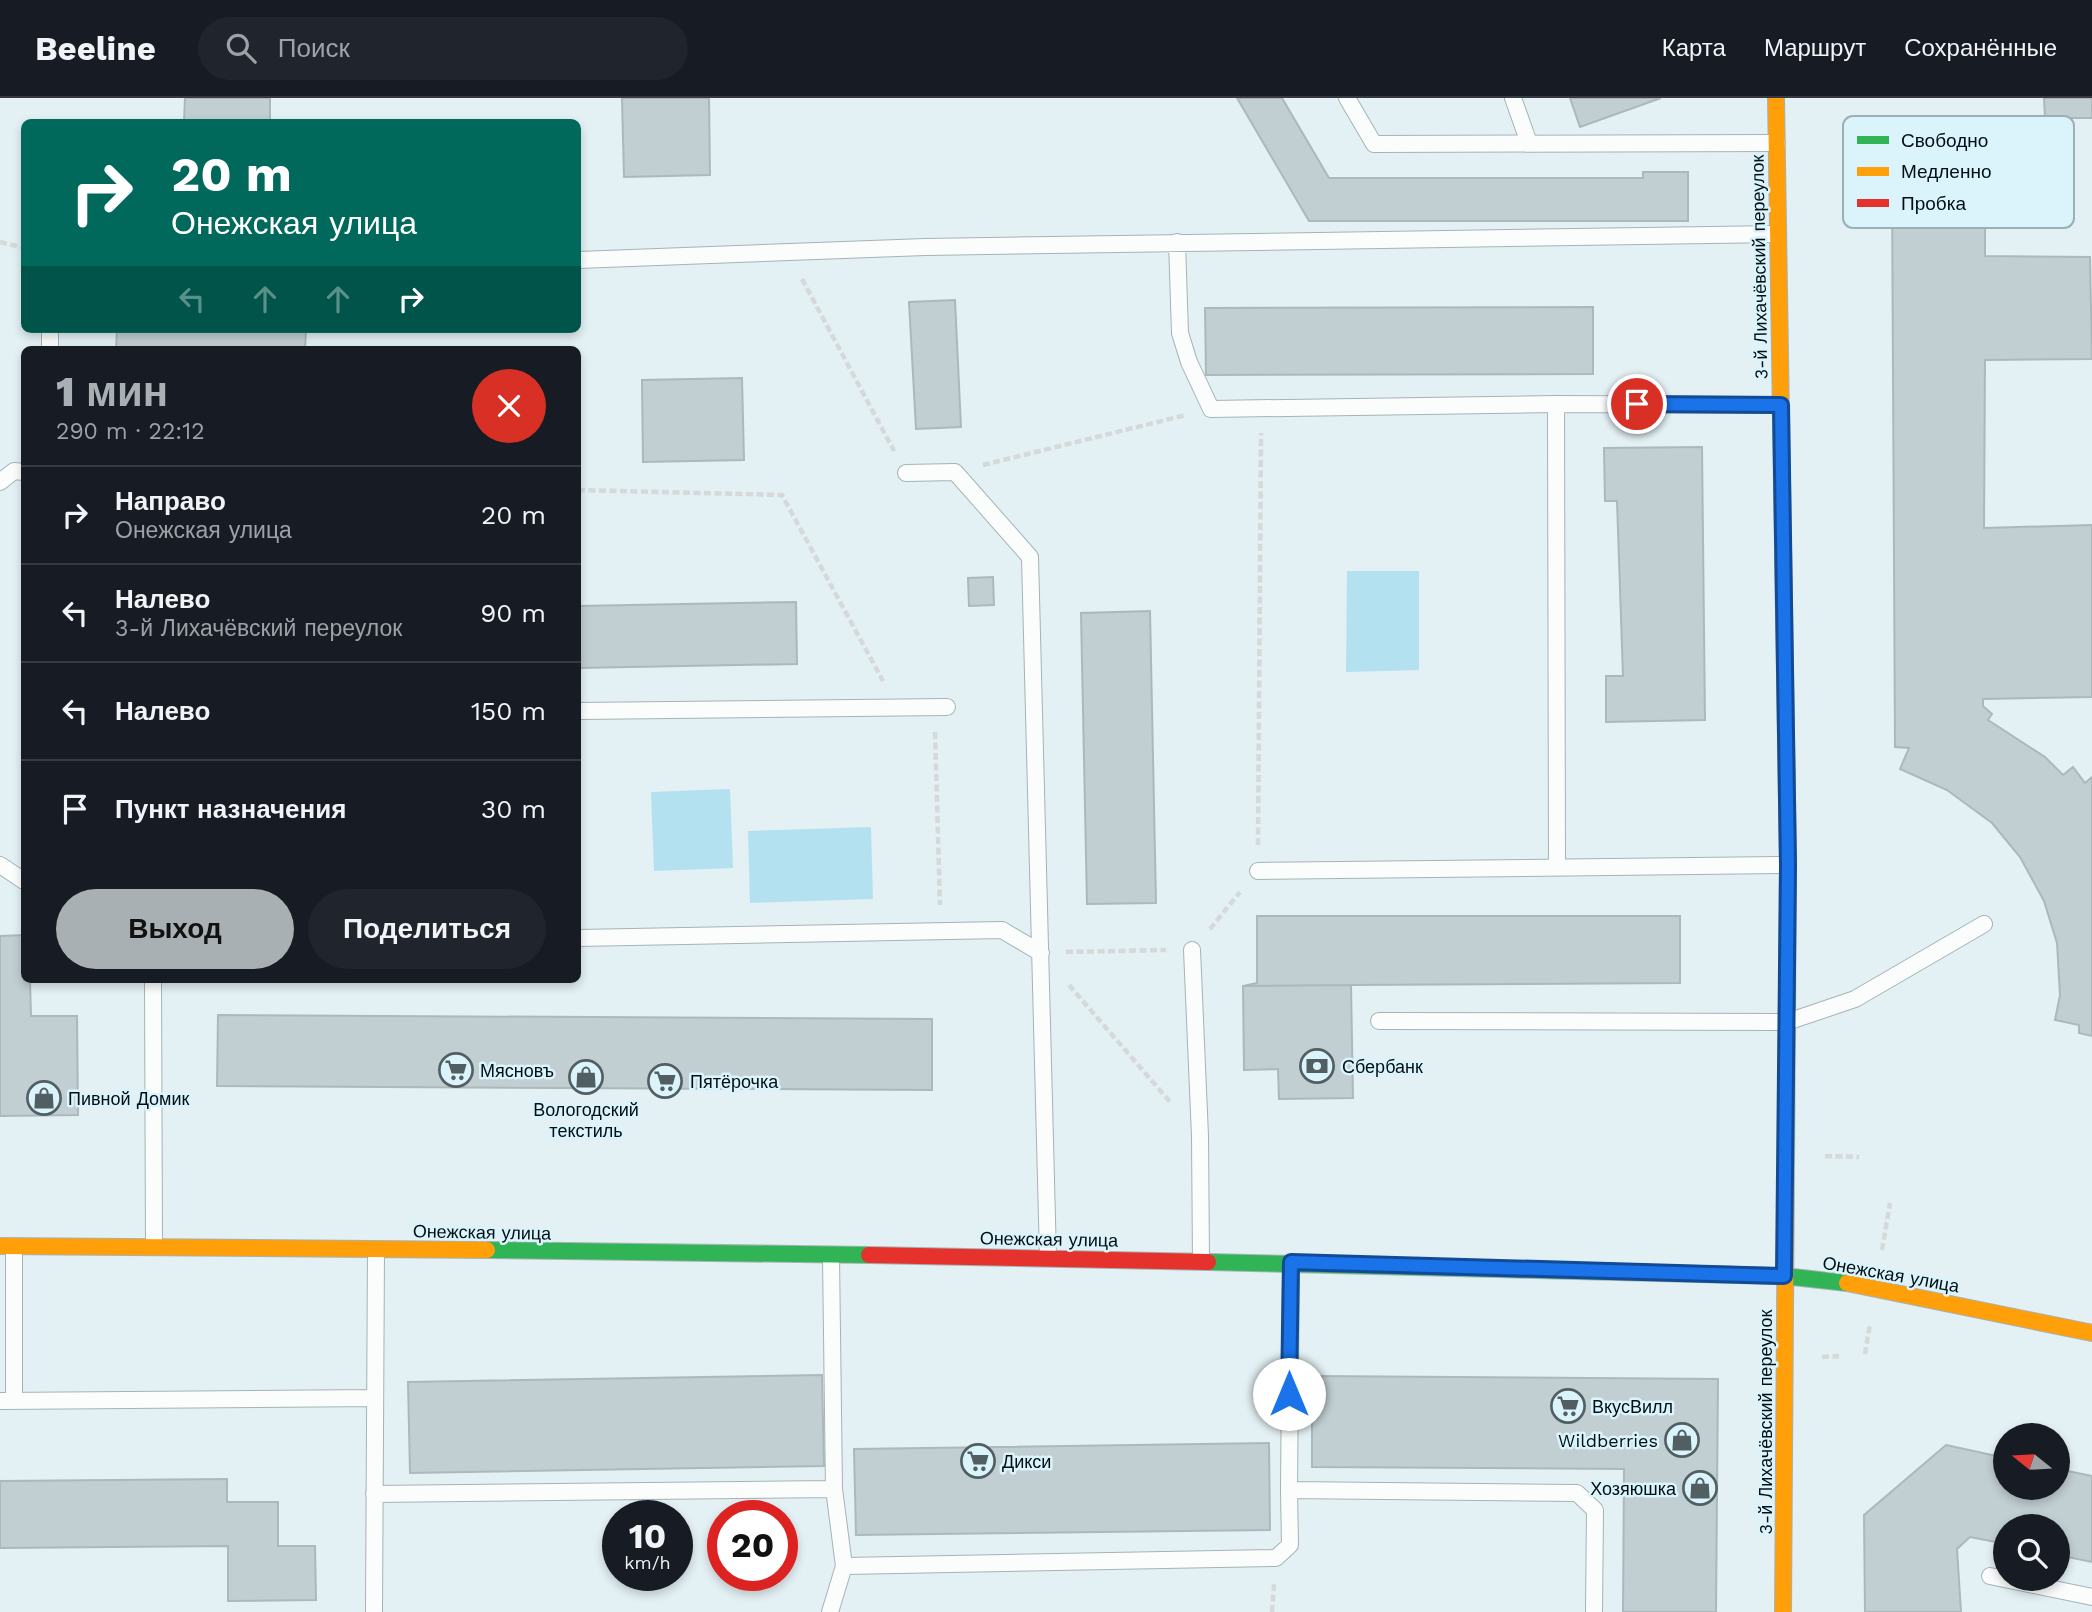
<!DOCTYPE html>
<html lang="ru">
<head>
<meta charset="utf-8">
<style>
	:root { --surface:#171b24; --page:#20242c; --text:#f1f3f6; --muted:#9ea1a6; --line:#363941; --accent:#a9b0b3 }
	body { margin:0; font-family:"Work Sans",sans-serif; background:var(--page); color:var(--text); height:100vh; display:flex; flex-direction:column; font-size:26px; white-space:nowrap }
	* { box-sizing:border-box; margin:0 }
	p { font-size:23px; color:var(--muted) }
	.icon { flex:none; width:38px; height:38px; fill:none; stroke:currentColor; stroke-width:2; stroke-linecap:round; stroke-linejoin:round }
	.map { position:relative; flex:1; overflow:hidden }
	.details { position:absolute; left:21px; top:248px; width:560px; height:637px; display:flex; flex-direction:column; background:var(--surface); border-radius:10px; box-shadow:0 4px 10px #0003 }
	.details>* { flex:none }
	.hud { position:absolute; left:21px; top:21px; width:560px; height:214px; border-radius:10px; box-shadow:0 4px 10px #0003; background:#00695c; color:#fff; overflow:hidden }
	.needle { width:46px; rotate:288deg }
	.fabs { position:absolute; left:1993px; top:1325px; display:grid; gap:14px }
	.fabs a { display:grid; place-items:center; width:77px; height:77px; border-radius:50%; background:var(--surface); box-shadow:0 4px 10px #0003; font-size:35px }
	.speed { position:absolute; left:602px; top:1402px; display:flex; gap:14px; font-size:35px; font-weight:700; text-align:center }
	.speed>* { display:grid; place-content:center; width:91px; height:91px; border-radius:50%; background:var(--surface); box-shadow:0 4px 10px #0003; line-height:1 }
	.speed small { font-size:18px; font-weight:400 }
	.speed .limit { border:10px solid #d22; background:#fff; color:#111 }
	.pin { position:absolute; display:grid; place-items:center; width:60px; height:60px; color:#fff; margin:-30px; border:4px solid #fff; border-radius:50%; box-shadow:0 2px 7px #0007 }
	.me { position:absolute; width:77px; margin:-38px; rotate:0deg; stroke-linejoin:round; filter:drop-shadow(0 0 5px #0008) }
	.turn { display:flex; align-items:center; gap:24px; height:147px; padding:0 35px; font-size:32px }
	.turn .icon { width:91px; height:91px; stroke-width:2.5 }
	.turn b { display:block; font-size:49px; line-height:60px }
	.lanes { display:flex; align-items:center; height:66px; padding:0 35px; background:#0003; justify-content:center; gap:35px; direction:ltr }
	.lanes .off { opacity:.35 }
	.round { display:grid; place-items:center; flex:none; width:74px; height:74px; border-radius:37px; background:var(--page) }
	.overview { display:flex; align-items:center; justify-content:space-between; height:119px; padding:0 35px }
	h1 { font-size:42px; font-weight:800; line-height:52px; color:var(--accent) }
	.primary-button { display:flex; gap:14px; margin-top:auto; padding:14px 35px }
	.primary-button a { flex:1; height:80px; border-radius:42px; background:var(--accent); color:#111; font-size:28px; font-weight:800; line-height:80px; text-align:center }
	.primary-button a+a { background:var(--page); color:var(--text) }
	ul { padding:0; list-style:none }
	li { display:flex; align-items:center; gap:21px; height:98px; padding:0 35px; border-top:2px solid var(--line) }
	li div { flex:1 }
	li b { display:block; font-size:26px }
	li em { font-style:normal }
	header { display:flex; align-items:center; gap:42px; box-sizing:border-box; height:98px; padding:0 35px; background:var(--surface); border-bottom:2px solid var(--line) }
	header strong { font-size:33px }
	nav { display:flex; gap:38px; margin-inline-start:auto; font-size:24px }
	.search { width:490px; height:63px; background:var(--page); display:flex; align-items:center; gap:18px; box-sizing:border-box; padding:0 24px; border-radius:38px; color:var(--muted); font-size:26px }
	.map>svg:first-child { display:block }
	.green { fill:#b4e1ef }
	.building { fill:#c1ced2; stroke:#abb8bc; stroke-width:2 }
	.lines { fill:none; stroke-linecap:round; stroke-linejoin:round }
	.lane-casing { stroke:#a5b3b7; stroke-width:18 }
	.fast-casing { stroke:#a5b3b7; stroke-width:18 }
	.slow-casing { stroke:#a5b3b7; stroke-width:18 }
	.jam-casing { stroke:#a5b3b7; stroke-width:18 }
	.path { stroke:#d5d9da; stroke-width:4.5; stroke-dasharray:7 3.5; stroke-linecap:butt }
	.lane { stroke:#fbfdfd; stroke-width:16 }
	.fast { stroke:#30b455; stroke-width:16 }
	.slow { stroke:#ff9f0a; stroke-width:16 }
	.jam { stroke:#e5322d; stroke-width:16 }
	.route-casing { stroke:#114b97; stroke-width:18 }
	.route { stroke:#1a73e8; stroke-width:12 }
	.labels { text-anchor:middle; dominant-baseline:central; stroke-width:5; stroke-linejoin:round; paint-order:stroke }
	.street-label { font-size:18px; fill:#020f14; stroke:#dbf4fc }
	.poi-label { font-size:18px; fill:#020f14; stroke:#dbf4fc; text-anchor:start }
	.key { fill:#dbf4fc; stroke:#9aafb6; stroke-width:2 }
	.key-label { font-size:19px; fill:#020f14 }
</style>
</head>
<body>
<header>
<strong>Beeline</strong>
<div class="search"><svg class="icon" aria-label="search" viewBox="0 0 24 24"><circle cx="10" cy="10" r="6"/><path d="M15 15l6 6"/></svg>Поиск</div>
<nav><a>Карта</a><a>Маршрут</a><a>Сохранённые</a></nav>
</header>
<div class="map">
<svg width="2092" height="1514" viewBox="0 0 2092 1514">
	<rect width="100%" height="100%" fill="#e3f0f4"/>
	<!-- green -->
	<path class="green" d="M1347,473H1419V572L1346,574Z
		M730,691L733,770L654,773L651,694Z
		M871,729L873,801L750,805L748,733Z"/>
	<!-- building -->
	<path class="building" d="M185,0H270V24H184Z
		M622,0H709L710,77L624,79Z
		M1237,0H1282L1329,80H1643V74H1688V123H1309Z
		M1570,0H1661L1580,29Z
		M2044,0H2092V20H2045Z
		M1985,86V158L2090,159L2092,261L1985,262L1984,430L2092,427V599L1983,601V608L1992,616L1988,622L2045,659L2063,677L2073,669L2085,685L2092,679V938L2079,935V927L2055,922L2060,897L2057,845L2044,803L2020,759L1992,725L1947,692L1900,671L1909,650L1895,649L1892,87Z
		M955,202L961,329L916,331L909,204Z
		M1593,209V276L1206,277L1205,210Z
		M117,231H306L305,252H116Z
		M742,280L744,362L643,364L642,282Z
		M1702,349L1705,622L1606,624V578H1623L1617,403H1605L1604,350Z
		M993,479L994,507L969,508L968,480Z
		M796,504L797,566L578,570V508Z
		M1150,513L1156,805L1087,806L1081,515Z
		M1257,818H1680V885L1351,887L1353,1000L1279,1001L1278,971L1244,972L1243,888L1257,885Z
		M24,837V882H30L31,918H77L78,1017L0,1018V838Z
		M1351,887L1353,1000L1279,1001L1278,971L1244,972L1243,888Z
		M218,917L932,921V992L217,988Z
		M822,1277L824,1368L410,1375L408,1284Z
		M1312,1278L1718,1281L1716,1514H1623L1624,1371L1312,1369Z
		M1269,1345L1270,1432L856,1437L854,1351Z
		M1946,1347L2006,1360V1390H2058V1371L2092,1378V1464L2058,1457V1428H2006V1446L1970,1439L1957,1451L1961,1514H1865L1864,1417Z
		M227,1381V1404H278V1448H315L316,1502L228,1503V1448L0,1450V1383Z"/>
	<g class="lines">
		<!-- lane casing -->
		<g class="lane-casing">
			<path id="lane" d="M1347,0L1374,46L1777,45
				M1513,0L1529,45
				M1177,144L1180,235L1189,264L1211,311L1556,306L1781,307
				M578,162L925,149L1778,136
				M50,252V231
				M1556,306L1557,768
				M906,375L955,374L1030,459L1048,1160
				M0,384L14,373L24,374
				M578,613L947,609
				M0,767L24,783
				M1258,773L1788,767
				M578,840L1002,832L1041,855
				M1192,852L1200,1038L1201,1163
				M153,882L154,1147
				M1379,923L1787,924L1855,901L1984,826
				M14,1148V1303
				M831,1158L834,1391L844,1468L1276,1460L1290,1447L1289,1392
				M1291,1166L1289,1392L1577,1395L1595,1412L1594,1514
				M0,1303L375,1300
				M374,1396L834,1391
				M1990,1478L2092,1499
				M374,1514L376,1152
				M830,1514L844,1468"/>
		</g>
		<!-- fast casing -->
		<g class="fast-casing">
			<path id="fast" d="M1782,384L1788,767L1786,1067
				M487,1152L869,1157
				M1208,1164L1784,1178L1847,1185"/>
		</g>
		<!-- slow casing -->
		<g class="slow-casing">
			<path id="slow" d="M1776,0L1782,384
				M0,1148L487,1152
				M1847,1185L2092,1235
				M1783,1514L1786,1067"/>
		</g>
		<!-- jam casing -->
		<g class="jam-casing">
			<path id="jam" d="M869,1157L1208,1164"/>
		</g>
		<!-- path -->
		<path class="path" d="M0,144L24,150
			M802,181L894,353
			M983,367L1186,317
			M578,392L782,397L883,583
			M935,634L940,807
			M1258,747L1261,335
			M1210,831L1240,794
			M1066,854L1166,852
			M1069,887L1171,1005
			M1825,1058L1859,1059
			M1882,1152L1890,1105
			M1865,1256L1870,1226
			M1822,1259L1839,1258
			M1272,1514L1274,1486"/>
		<!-- lane -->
		<use href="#lane" class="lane"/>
		<!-- fast -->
		<use href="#fast" class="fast"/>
		<!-- slow -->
		<use href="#slow" class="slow"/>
		<!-- jam -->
		<use href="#jam" class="jam"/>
	</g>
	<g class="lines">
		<!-- route casing -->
		<g class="route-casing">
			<path id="route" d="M1289,1296L1291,1164L1784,1178L1788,767L1781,307L1637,306"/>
		</g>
		<!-- route -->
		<use href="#route" class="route"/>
	</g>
	<!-- icons -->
	<defs>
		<g id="bank-ring" transform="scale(1.75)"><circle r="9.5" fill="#dbf4fc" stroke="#515e62" stroke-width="1.5"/><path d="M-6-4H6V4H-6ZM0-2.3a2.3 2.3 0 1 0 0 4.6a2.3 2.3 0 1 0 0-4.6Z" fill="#515e62"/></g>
		<g id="supermarket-ring" transform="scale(1.75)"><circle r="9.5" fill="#dbf4fc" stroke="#515e62" stroke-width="1.5"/><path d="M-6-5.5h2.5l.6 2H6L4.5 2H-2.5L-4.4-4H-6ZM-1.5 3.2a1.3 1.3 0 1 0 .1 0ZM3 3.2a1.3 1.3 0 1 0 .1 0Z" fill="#515e62"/></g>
		<g id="shop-ring" transform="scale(1.75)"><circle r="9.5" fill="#dbf4fc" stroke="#515e62" stroke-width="1.5"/><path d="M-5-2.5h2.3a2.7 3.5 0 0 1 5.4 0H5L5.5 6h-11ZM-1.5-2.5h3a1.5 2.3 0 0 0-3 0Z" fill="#515e62"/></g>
	</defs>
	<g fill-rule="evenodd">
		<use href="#bank-ring" x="1317" y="968"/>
		<use href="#supermarket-ring" x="456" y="972"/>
		<use href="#shop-ring" x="586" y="979"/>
		<use href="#supermarket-ring" x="665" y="983"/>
		<use href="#shop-ring" x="44" y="1000"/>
		<use href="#supermarket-ring" x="1568" y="1308"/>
		<use href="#shop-ring" x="1682" y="1342"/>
		<use href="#supermarket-ring" x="978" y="1363"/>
		<use href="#shop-ring" x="1700" y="1390"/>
	</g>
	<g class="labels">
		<!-- street labels -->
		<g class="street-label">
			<text transform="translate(1759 169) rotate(-91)">3-й Лихачёвский переулок</text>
			<text transform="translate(482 1134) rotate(1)">Онежская улица</text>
			<text transform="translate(1049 1141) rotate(1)">Онежская улица</text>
			<text transform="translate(1891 1176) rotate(10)">Онежская улица</text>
			<text transform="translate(1765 1324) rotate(-90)">3-й Лихачёвский переулок</text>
		</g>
		<!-- poi labels -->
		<g class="poi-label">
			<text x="1342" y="968">Сбербанк</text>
			<text x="480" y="972">Мясновъ</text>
			<text x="690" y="983">Пятёрочка</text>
			<text x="68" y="1000">Пивной Домик</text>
			<text x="586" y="1011" text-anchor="middle">Вологодский<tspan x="586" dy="21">текстиль</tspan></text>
			<text x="1592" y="1308">ВкусВилл</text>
			<text x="1658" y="1342" text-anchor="end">Wildberries</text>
			<text x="1002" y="1363">Дикси</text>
			<text x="1676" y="1390" text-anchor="end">Хозяюшка</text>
		</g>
	</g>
	<!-- legend -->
	<rect x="1843" y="18" width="231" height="112" rx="10" class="key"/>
	<rect x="1857" y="38" width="32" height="8" fill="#30b455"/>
	<rect x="1857" y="69" width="32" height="9" fill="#ff9f0a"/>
	<rect x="1857" y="101" width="32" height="8" fill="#e5322d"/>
	<g class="key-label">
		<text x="1901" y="49">Свободно</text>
		<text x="1901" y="80">Медленно</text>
		<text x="1901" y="112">Пробка</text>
	</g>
</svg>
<div class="fabs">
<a><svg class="needle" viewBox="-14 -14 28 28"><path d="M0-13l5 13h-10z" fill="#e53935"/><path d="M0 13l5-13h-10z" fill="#9ea1a6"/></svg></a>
<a><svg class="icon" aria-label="search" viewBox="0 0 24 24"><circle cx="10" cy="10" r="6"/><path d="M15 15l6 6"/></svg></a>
</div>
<div class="speed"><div>10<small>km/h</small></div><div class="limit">20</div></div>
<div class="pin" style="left:1637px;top:306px;background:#d93025"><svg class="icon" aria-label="arrive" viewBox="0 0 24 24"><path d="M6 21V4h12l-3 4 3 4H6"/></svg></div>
<svg class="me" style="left:1289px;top:1296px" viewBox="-20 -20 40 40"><circle r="19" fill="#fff"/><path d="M0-13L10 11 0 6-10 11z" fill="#1a73e8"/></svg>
<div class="hud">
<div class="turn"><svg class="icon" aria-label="right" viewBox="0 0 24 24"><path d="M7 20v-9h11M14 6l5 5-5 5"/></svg><div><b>20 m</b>Онежская улица</div></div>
<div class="lanes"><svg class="icon off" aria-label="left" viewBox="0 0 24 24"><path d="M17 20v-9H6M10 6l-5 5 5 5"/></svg><svg class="icon off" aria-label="ahead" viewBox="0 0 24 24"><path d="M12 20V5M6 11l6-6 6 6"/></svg><svg class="icon off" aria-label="ahead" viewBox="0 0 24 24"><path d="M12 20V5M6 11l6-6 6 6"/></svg><svg class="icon" aria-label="right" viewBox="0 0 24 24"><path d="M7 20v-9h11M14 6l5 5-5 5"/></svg></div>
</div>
<section class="details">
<div class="overview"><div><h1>1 мин</h1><p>290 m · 22:12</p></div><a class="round" style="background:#d93025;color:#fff"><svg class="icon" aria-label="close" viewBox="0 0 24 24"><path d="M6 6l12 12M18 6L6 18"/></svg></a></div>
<ul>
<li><svg class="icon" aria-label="right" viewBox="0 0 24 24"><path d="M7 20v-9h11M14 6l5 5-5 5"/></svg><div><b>Направо</b><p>Онежская улица</p></div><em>20 m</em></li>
<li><svg class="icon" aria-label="left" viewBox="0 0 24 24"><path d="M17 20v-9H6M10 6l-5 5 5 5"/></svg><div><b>Налево</b><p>3-й Лихачёвский переулок</p></div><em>90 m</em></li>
<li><svg class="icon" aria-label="left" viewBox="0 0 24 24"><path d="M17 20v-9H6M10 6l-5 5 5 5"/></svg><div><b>Налево</b></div><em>150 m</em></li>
<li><svg class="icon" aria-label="arrive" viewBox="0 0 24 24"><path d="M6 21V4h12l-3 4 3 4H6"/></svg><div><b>Пункт назначения</b></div><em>30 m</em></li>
</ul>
<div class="primary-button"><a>Выход</a><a>Поделиться</a></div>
</section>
</div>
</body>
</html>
